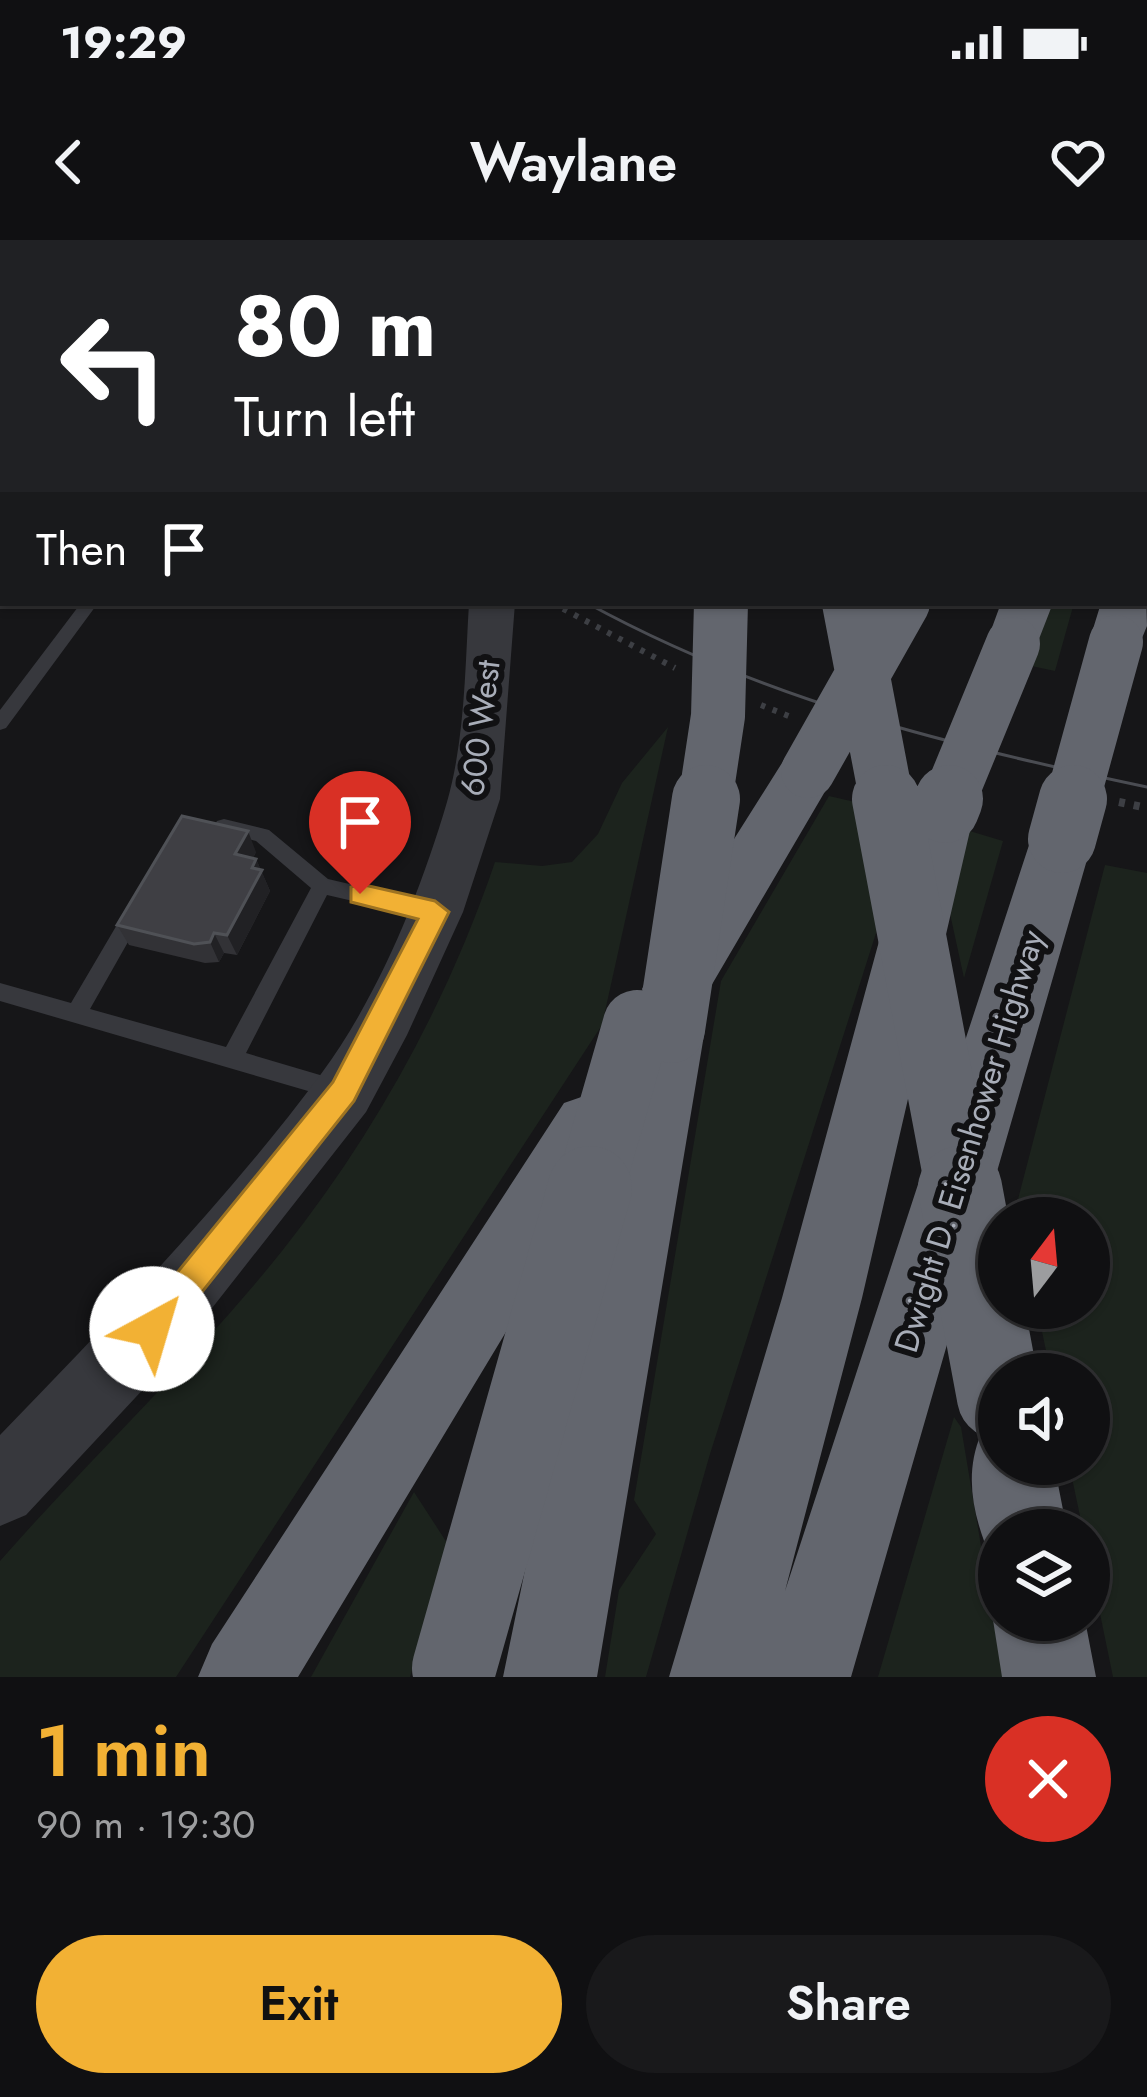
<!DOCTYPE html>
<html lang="en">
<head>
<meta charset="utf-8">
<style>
	:root { --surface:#101012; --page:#19191b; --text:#f1f3f6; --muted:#9c9d9f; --line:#303032; --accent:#f2b134 }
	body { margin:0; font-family:Jost,sans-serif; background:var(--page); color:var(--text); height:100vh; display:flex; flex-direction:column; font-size:45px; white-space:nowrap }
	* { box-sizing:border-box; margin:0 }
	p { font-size:39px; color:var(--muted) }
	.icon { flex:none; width:66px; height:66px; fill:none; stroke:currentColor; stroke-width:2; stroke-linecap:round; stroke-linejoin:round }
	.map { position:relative; height:1437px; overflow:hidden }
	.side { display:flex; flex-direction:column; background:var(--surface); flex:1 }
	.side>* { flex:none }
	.banner { position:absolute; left:0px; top:0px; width:1149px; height:366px; box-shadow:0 3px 9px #0004,0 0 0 3px var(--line); background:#202124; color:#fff; overflow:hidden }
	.needle { width:78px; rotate:16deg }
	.tools { position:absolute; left:978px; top:957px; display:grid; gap:24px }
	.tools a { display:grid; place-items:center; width:132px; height:132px; border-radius:50%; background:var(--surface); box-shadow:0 3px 9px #0004,0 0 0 3px var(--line); font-size:60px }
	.pin { position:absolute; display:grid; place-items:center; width:102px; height:102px; color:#fff; margin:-123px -51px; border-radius:50% 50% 50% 0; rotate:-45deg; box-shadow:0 0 12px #0007 }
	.pin .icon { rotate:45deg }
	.me { position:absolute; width:132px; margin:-66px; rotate:39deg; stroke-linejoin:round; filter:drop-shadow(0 0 9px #0008) }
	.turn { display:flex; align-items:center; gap:42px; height:252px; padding:0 36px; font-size:54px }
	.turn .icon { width:156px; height:156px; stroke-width:2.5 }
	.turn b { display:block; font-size:84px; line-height:102px }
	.then { display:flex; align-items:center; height:114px; padding:0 36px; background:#0003; gap:24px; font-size:45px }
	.round { display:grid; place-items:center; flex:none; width:126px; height:126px; border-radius:63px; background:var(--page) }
	.summary { display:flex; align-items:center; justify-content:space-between; height:204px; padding:0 36px }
	h1 { font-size:72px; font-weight:600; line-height:90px; color:var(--accent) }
	.button { display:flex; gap:24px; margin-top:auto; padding:24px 36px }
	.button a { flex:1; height:138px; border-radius:72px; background:var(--accent); color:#111; font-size:48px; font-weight:600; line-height:138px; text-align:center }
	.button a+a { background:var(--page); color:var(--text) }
	.status { display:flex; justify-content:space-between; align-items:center; height:84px; padding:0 60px; background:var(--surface); direction:ltr }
	.status svg { height:33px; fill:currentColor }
	header { display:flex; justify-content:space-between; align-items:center; height:156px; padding:0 36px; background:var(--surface); font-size:54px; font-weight:600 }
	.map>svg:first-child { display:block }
	.green { fill:#1c231d }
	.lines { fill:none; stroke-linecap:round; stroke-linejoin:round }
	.path-far1 { stroke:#3d3f44; stroke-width:6; stroke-dasharray:4.5 8; stroke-linecap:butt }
	.path { stroke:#3d3f44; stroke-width:8; stroke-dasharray:6 9; stroke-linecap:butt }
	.service { fill:#37383d; fill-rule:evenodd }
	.tertiary { fill:#37383d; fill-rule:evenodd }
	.motorway { fill:#63666e; fill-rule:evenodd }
	.tram { stroke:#4a4c52; stroke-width:3 }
	.path-bridge { stroke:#3d3f44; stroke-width:4.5; stroke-dasharray:4.5 6; stroke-linecap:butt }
	.motorway-bridge-far2 { stroke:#63666e; stroke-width:54 }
	.motorway-bridge-far1 { stroke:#63666e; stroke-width:68 }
	.motorway-bridge { stroke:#63666e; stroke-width:84 }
	.wall { fill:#323236 }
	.shaded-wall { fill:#212124 }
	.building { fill:#3f3f44; stroke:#4f5156; stroke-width:3 }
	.route { fill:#f2b134; stroke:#9d7322; stroke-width:3 }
	.labels { text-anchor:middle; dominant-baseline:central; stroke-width:12; stroke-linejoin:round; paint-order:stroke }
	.street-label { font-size:33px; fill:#a8adb8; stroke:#111113 }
</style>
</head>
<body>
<div class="status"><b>19:29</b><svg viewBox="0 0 49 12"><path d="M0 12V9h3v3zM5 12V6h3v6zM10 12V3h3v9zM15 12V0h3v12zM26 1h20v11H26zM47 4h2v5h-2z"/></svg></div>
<header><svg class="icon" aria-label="back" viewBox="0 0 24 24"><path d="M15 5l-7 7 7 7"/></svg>Waylane<svg class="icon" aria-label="heart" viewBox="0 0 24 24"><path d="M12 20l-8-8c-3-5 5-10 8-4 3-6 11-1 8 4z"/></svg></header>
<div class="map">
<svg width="1147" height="1437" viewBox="0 0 1147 1437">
	<rect width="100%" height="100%" fill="#161618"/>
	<!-- green -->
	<path class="green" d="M1029,363H1074L1055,431L1012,422Z
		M668,487L602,785L176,1437H0V1321C92,1216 195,1120 282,1011C375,894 447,763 495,622L542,626L572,622L598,594L622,543Z
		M829,556L855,562L877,690L710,1214L646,1437H605L619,1350L656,1294L634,1260L721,741Z
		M963,589L1003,601L964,738L944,646Z
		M1105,625L1147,633V1437H1113L1089,1320V1290H1083L1069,1224H1089V1134H1051L1037,1068H1089V978H1018L1016,967Z
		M954,1177L961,1187L1003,1437H878Z
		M414,1252L449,1306L410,1437H311Z"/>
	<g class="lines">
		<!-- path-far1 -->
		<path class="path-far1" d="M552,363L675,428
			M761,465L791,477"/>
		<!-- path -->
		<path class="path" d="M1119,562L1147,568"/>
		<!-- service -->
		<path class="service" d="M81,363H98L6,488L0,490V470Z
			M224,579L269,590L328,639L435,664L442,666L445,672L442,678L435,680L327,655L246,813L347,843L350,850L347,857L339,860L0,761V743L71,763L128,666H142L145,672L90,769L226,807L311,648L256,601L217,591L214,586L217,581Z"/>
		<!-- tertiary -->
		<path class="tertiary" d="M491,0H525V3H491Z
			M469,363H515L500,559L463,672L407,795L366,872L176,1114L26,1275L0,1286V1195C111,1080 225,963 321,834C378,757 420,654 447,562C465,499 465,428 469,363Z"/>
		<!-- motorway -->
		<path class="motorway" d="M513,0H553L555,3H515Z
			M651,0H691L693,3H653Z
			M714,0H756L758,3H716Z
			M1147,278V312L1146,313V279Z
			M1146,352L1147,386L1135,415L1116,420L1097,415L1089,402L1101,363H1146Z
			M1001,363H1053L1032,417L1013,422L994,417L986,404Z
			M808,509L829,515L837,531L697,770L705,789L597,1437H503L609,921L298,1437H198L212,1404L564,863L590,854L616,863L620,872L637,789L651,766L642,749L652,729L787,515Z
			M945,546L966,553L975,569L862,1058L785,1351L1031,599L1040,582L1062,575L1084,582L1093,599L851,1437H669L782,1058L915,569L924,553Z
			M999,1186V1224H1054L1067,1290H999V1324L992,1321C974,1279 963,1237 981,1194Z
			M999,1366V1380H1085L1096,1437H1002L993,1380Z"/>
		<!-- tram -->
		<path class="tram" d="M144,0L151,3
			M171,0L177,3
			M587,363C764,460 951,506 1147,547"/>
		<!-- path-bridge -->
		<path class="path-bridge" d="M122,0L128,3"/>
		<!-- motorway-bridge-far2 -->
		<path class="motorway-bridge-far2" d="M849,363L887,562
			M808,531L903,363
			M705,562L718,476L721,363
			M948,562L1013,404
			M1072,562L1116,402"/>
		<!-- motorway-bridge-far1 -->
		<path class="motorway-bridge-far1" d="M886,559L960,951
			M945,569L949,559
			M1062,599L1073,559
			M671,789L706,559
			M589,951L637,784"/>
		<!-- motorway-bridge -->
		<path class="motorway-bridge" d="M960,948L999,1157
			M454,1428L590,948"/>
	</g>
	<!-- wall -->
	<path class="wall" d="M256,612L253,618L256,619L270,651L237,715L224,713L219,722L205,723L129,705L117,685Z"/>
	<!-- shaded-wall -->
	<path class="shaded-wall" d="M248,591L256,612L244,635L235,614Z
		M256,619L270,651L237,715L227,695Z
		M214,693L224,713L219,722L210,702Z"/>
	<!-- building -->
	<path class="building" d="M182,576L248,591L235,614L256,619L252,628L262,630L227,695L214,693L210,702L194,704L117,685Z"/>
	<!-- route -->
	<path class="route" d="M360,644L435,661L449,672L354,861L163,1101L152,1106L140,1101L135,1089L140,1078L333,842L418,679L351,662V647Z"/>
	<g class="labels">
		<!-- street labels -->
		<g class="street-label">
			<text transform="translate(480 488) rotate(-83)">600 West</text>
			<text transform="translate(969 901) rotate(-73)">Dwight D. Eisenhower Highway</text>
		</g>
	</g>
</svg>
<div class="tools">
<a><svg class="needle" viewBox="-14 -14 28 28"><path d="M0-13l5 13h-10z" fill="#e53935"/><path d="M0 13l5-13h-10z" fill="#9c9d9f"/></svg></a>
<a><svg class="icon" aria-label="sound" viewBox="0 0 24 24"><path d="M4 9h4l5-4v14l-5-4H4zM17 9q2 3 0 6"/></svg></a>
<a><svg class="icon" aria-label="layers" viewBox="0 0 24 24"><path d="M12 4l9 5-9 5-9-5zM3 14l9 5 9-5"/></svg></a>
</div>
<div class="pin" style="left:360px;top:654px;background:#d93025"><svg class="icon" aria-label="arrive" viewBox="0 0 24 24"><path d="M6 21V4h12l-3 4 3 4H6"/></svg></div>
<svg class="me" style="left:152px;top:1089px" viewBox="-20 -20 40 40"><circle r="19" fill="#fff"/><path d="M0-13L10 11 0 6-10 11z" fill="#f2b134"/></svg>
<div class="banner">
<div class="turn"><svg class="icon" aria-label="left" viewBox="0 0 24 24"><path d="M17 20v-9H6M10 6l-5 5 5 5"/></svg><div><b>80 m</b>Turn left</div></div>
<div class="then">Then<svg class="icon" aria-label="arrive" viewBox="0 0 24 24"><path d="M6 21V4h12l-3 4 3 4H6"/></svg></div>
</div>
</div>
<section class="side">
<div class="summary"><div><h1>1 min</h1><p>90 m · 19:30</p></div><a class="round" style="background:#d93025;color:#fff"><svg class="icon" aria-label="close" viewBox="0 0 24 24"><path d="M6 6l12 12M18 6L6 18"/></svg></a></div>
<div class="button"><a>Exit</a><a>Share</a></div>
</section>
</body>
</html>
